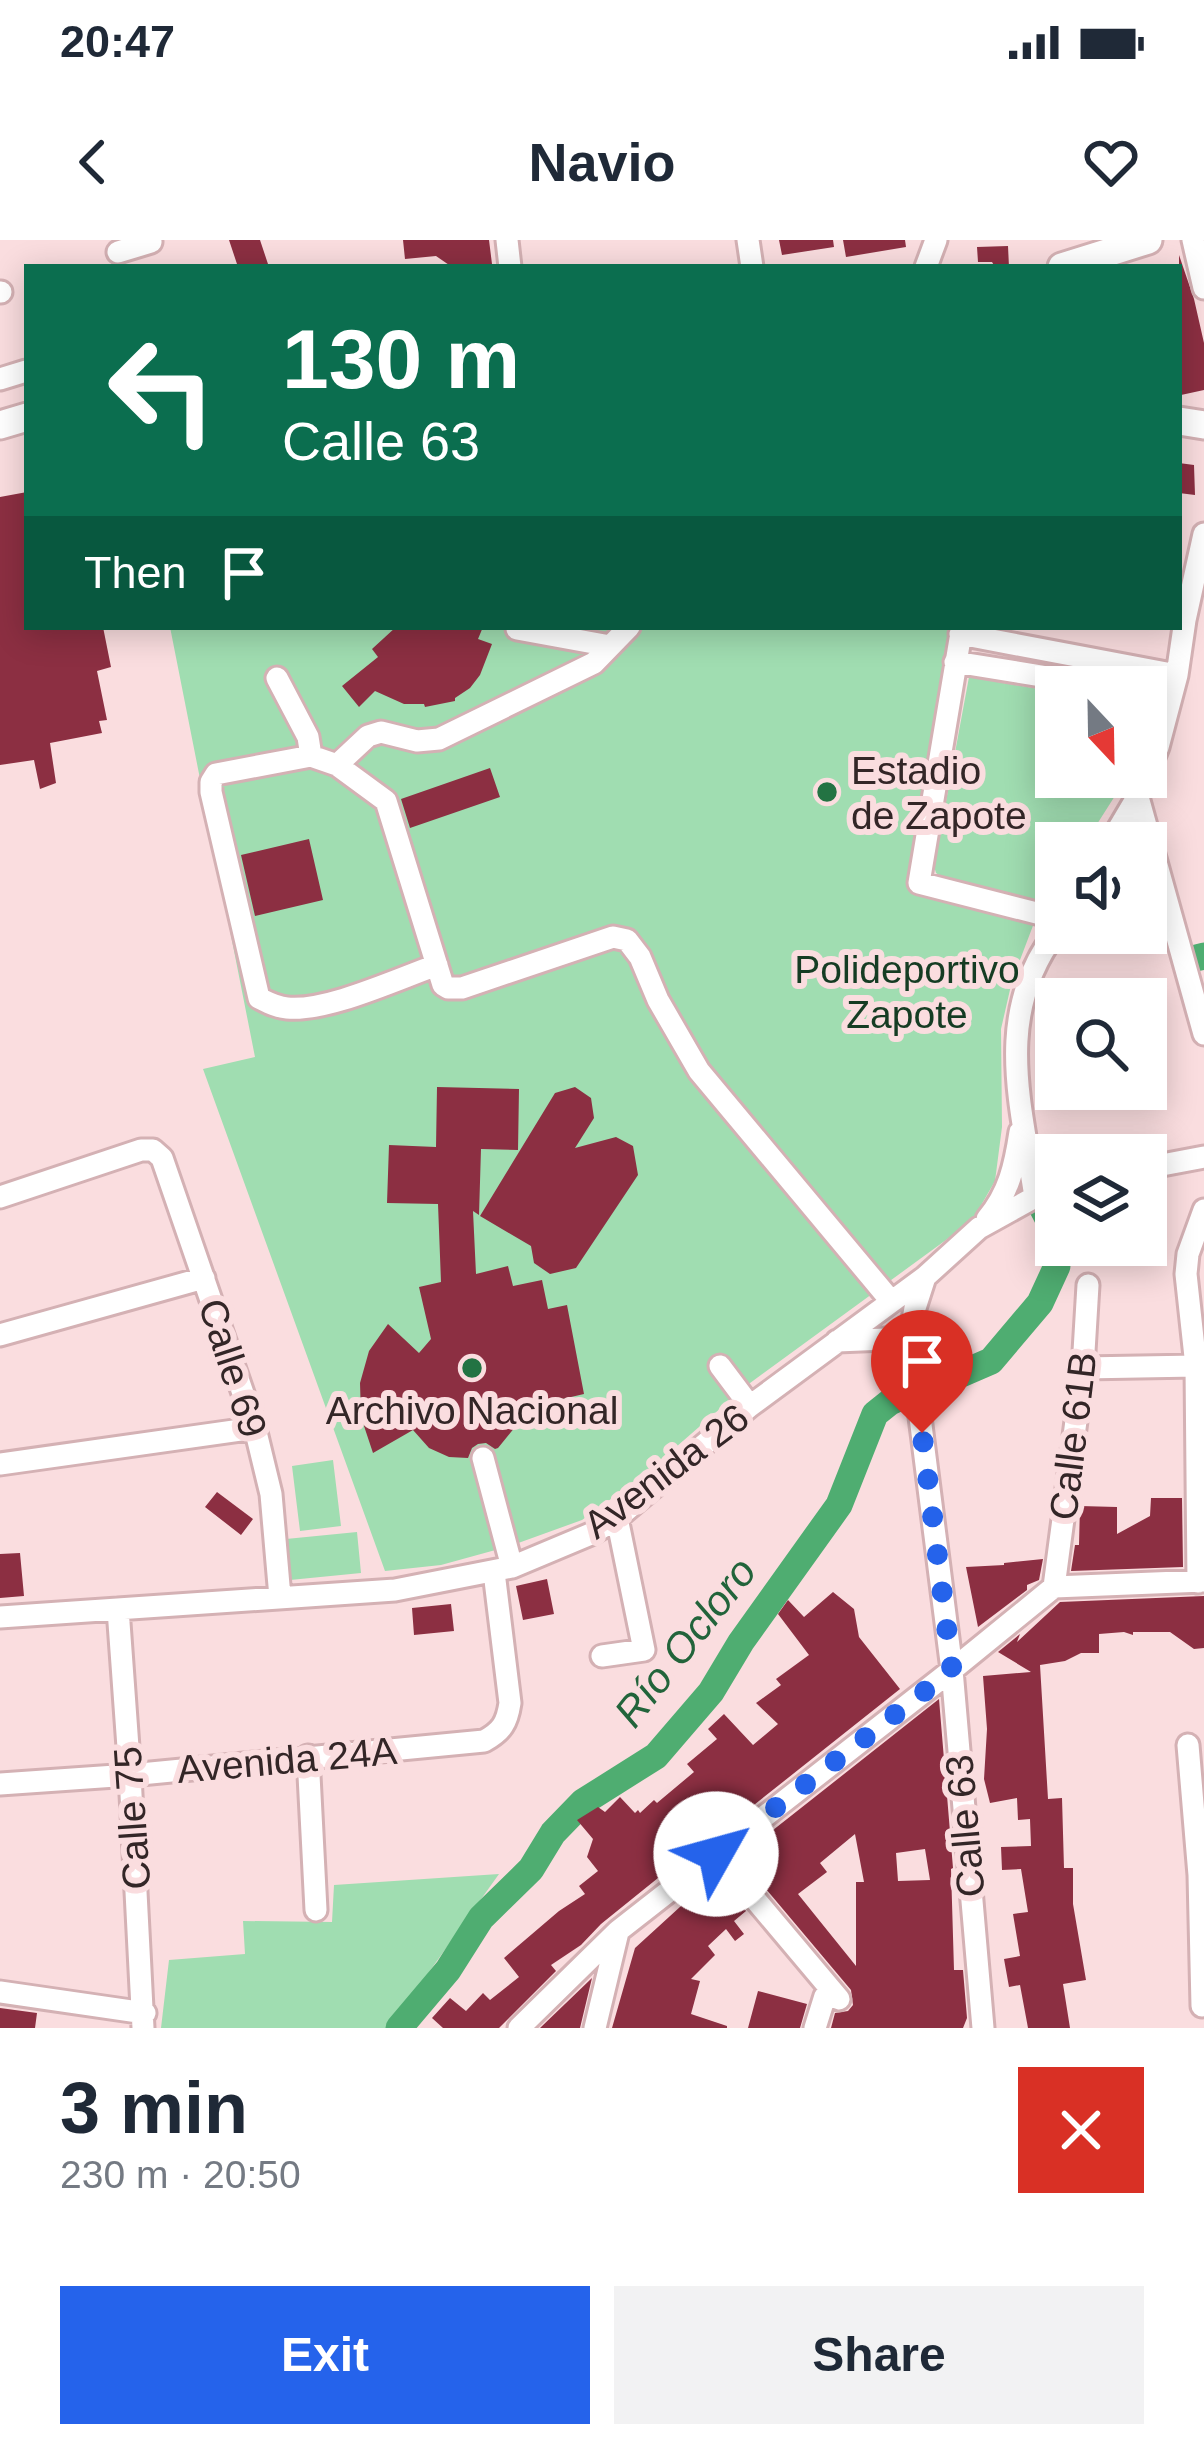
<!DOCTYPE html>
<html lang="en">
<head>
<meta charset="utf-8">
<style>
	:root { --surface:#fff; --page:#f2f2f3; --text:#1f2937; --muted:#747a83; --accent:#2563eb }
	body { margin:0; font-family:Arial,sans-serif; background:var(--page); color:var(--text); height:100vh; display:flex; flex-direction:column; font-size:45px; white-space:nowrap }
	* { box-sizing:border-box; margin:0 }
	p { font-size:39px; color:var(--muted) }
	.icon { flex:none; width:66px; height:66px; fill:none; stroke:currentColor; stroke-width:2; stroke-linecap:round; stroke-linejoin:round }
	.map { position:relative; height:1788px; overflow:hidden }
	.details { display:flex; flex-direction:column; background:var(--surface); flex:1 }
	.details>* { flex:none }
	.banner { position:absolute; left:24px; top:24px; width:1158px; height:366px; border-radius:0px; box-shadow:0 6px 30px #0003; background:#0b6e4f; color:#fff; overflow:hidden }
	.needle { width:78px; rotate:158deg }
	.tools { position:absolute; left:1035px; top:426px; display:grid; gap:24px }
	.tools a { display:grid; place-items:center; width:132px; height:132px; border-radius:0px; background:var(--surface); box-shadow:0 6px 30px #0003; font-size:60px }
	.pin { position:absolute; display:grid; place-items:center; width:102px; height:102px; color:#fff; margin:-123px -51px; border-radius:50% 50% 50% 0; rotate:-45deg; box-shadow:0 0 12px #0007 }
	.pin .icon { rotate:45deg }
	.me { position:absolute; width:132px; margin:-66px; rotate:52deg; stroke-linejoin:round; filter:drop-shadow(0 0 9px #0008) }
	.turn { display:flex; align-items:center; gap:42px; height:252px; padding:0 60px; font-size:54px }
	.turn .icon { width:156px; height:156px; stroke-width:2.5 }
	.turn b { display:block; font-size:84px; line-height:102px }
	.then { display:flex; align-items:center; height:114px; padding:0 60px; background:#0003; gap:24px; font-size:45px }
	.round { display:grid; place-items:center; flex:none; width:126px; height:126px; border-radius:0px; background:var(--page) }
	.summary { display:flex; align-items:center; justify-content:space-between; height:204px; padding:0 60px }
	h1 { font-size:72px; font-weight:800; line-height:90px }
	.action { display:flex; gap:24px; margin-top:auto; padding:24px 60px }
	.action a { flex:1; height:138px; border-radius:0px; background:var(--accent); color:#fff; font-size:48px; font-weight:800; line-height:138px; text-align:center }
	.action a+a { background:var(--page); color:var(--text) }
	.status { display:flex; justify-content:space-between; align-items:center; height:84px; padding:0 60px; background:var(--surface); direction:ltr }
	.status svg { height:33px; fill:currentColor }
	header { display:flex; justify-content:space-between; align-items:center; height:156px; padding:0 60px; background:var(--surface); font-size:54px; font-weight:800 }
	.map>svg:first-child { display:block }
	.green { fill:#a0ddb1 }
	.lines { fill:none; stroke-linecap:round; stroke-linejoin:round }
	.river { stroke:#4fad71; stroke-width:27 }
	.building { fill:#8c2f42; fill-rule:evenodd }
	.minor-casing { stroke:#d4b1b4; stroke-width:27 }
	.major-casing { stroke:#d4b1b4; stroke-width:33 }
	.minor { stroke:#fff; stroke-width:21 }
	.major { stroke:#fff; stroke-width:27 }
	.route { stroke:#2563eb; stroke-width:21; stroke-dasharray:0 37.8 }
	.poi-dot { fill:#237343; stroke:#fadddf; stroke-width:4.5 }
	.labels { text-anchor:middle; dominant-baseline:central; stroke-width:12; stroke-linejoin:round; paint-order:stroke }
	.poi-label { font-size:39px; fill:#332627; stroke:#fadddf; text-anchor:start }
	.park-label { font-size:39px; fill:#153c23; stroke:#fadddf }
	.street-label { font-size:39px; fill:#332627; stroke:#fadddf }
	.water-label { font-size:42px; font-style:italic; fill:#22643b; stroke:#fadddf }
</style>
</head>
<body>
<div class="status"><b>20:47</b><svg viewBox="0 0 49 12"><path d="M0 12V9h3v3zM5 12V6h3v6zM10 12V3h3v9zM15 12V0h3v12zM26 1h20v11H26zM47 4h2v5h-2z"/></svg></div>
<header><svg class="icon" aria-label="back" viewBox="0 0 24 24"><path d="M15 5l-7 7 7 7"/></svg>Navio<svg class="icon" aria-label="heart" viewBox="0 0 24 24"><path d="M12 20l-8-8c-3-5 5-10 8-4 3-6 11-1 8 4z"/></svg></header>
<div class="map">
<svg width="1204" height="1788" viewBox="0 0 1204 1788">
	<rect width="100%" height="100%" fill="#fadddf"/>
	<!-- green -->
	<path class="green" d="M170,387H956L911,651L1034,683L1012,741L1001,789L1002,887L995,941L972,981L746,1146L644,1235L582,1280L510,1306L441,1325L385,1331L203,829L255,817Z
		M969,437L1056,452V537H1127L1085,603H1056V649L1047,662L949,642L936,633L934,626Z
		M333,1220L341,1286L300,1291L292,1226Z
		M357,1292L361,1333L290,1340L286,1299Z
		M499,1634L389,1788H161L169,1720L245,1714L243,1681L332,1682L334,1645Z"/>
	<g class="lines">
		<!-- river -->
		<path class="river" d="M1196,718L1204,716
			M926,1144L954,1137L991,1121L1040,1063L1057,1026L1055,992L1041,965
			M399,1788L448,1730L481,1678L531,1629L553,1593L583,1562L656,1516L711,1452L741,1402L839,1265L875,1174L890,1162L909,1153"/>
	</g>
	<!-- building -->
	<path class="building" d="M229,0H260L269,27H238Z
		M403,0H489L492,24L452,27L436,16L405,19Z
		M779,0H833L834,7L782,15Z
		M843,0H905L906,7L846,17Z
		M1008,6L1009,27H995L992,22H978L977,7Z
		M1179,15L1194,59L1204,103V150L1181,155L1179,145Z
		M1179,223L1194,225L1195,255L1179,253Z
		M27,252V387H103L111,427L97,431L107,480L99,481L102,493L50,503L56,543L40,549L34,520L0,525V257Z
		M396,387H483L478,399L492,404L480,435L470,448L455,458V461L425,467L424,464H404L375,451L359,467L342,446L378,417L372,409Z
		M490,528L500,557L410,588L401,559Z
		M309,599L323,660L255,676L241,615Z
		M437,847L519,849L518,910L481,909L479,975L473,971L476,1034L508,1026L513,1046L542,1040L548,1069L567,1065L584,1154L532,1166L498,1208L495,1209L486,1203L478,1204L472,1208L468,1218L449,1217L429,1208L413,1190L373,1213L361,1177L360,1143L369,1111L388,1084L419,1113L431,1099L419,1047L441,1042L438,964L387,963L389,905L436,907Z
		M575,847L591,858L594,878L575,908L616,897L633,906L638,935L576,1028L550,1034L534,1023L531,1006L480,976L555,853Z
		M217,1252L253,1279L241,1295L205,1267Z
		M1151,1258H1182L1183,1327L1071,1331L1075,1305H1079L1080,1266L1117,1267V1294L1150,1276Z
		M20,1313L24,1356L0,1358V1314Z
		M1043,1319L1039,1340L1027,1345V1350L978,1387L966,1327L1004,1325V1323Z
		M547,1339L554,1374L523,1380L516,1346Z
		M833,1352L854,1369L859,1397L900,1449L701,1607L684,1617L601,1684L581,1705L551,1725L556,1731L499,1788H443L432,1778L450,1758L466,1771L483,1753L490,1760L519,1737L504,1718L559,1671L585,1654L579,1646L598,1631L587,1617L593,1599L577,1580L598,1567L605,1572L620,1557L635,1573L638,1570L640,1573L654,1560L657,1563L694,1532L687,1524L717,1499L708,1489L724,1474L753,1505L778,1484L756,1463L781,1445L776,1439L809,1415L778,1374L788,1360L804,1377Z
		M1204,1356V1408L1194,1409L1170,1392H1133V1395L1124,1392L1099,1394V1413H1081L1065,1421L1040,1425L1048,1559L1062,1558L1064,1628H1073V1664L1086,1740L1063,1744L1070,1788H1028L1020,1745L1009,1747L1004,1719L1020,1716L1013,1674L1028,1672L1021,1629L1002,1630L1001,1607L1031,1606L1030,1579L1018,1580L1017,1558L990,1563L984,1539L987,1489L983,1436L1031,1432L998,1412L1020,1394L1017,1402L1060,1362Z
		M451,1364L454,1391L414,1395L412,1368Z
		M939,1459L953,1628L951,1629L954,1730H963L967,1778L963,1788H831L835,1773L848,1771L853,1765L851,1750L739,1617ZM855,1594L864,1642H856V1726L798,1654L827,1632L820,1623ZM925,1609L930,1640L898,1641L896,1613Z
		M715,1635L746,1671L734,1681L744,1694L735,1701L726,1689L708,1706L715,1715L691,1739L700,1741L691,1774L727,1786V1788H612L635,1708Z
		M592,1738L580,1788H540Z
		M758,1751L807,1764L800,1788H748Z
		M0,1768L37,1773L35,1788H0Z"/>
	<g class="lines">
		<!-- minor casing -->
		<g class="minor-casing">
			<path id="minor" d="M507,0L510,27
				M748,0L752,27
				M1193,0L1204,48
				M118,12L151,2
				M926,27L936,0
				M0,52H1
				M0,139L26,131
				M962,387L919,643L1056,678
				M517,389L610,406
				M960,394L1177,435
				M955,422L1109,447
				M277,438L308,497L311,516
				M337,525L368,496L381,492L417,501L439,499L594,423L629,387
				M1146,537L1158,507L1177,435L1185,380L1204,294
				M1138,557L1204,794
				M1110,603L1139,554
				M437,725C397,739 327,772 287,768C276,767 269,763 259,758L211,552V542L216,534L311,516L337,525L386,561L443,745L448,748H462L613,697L627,700L640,717L658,760L699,831L891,1061
				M1146,928L1204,917
				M0,957L141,910H153L162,918L255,1188L271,1254L280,1357
				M1035,957C1021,863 993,775 1056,692
				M987,979C1009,953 1015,925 1020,892
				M925,1037L915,1068L910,1098L952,1430L983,1788
				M0,1095L204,1038
				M837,1101L910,1098
				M720,1126L750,1166
				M1083,1128L1196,1126
				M483,1218L512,1327
				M0,1224L255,1188
				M1198,1342L1196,1126L1186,1034L1188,1014L1204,970
				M1054,1347L1083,1128L1088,1045
				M118,1369L130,1535L143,1788
				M0,1377L395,1350L512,1327L593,1293L617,1278L750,1166L925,1037L979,988L1035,957L1056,952
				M602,1416L644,1410L617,1278
				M1188,1505L1199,1635L1202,1766
				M308,1516L316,1670
				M0,1544L130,1535L484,1501C502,1491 507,1483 510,1463L494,1332
				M717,1614L839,1759
				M0,1752L145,1773
				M519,1788L618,1691L952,1430L1054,1347L1204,1341
				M595,1788L618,1692
				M815,1788L825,1756"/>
		</g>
		<!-- major casing -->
		<g class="major-casing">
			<path id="major" d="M1062,27L1148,0
				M1179,181L1204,185
				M0,185L27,177"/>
		</g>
		<!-- minor -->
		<use href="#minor" class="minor"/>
		<!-- major -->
		<use href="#major" class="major"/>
	</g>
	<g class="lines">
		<!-- route -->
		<path class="route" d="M716,1614L952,1430L922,1193"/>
	</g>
	<!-- markers -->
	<g class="poi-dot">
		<circle cx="827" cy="552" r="12"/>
		<circle cx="472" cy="1128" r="12"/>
	</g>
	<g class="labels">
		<!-- poi labels -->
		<g class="poi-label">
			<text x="851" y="530">Estadio<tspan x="851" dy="45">de Zapote</tspan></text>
			<text x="472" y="1170" text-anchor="middle">Archivo Nacional</text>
		</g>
		<!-- park labels -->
		<g class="park-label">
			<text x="907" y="729">Polideportivo<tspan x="907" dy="45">Zapote</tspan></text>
		</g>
		<!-- street labels -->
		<g class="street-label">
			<text transform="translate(233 1128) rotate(72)">Calle 69</text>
			<text transform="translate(1073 1196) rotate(-83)">Calle 61B</text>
			<text transform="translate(666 1231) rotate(-37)">Avenida 26</text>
			<text transform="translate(287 1520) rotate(-5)">Avenida 24A</text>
			<text transform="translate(132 1578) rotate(-94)">Calle 75</text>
			<text transform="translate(965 1586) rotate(-95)">Calle 63</text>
		</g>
		<!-- water labels -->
		<g class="water-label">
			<text transform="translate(685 1402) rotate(-52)">Río Ocloro</text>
		</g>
	</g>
</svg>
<div class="tools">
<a><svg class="needle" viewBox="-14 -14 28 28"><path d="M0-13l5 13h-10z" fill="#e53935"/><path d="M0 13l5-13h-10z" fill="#747a83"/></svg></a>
<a><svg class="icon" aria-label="sound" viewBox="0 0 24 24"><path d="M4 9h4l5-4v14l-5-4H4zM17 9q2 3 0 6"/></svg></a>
<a><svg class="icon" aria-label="search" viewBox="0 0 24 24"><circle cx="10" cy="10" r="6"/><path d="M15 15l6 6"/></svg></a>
<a><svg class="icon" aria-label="layers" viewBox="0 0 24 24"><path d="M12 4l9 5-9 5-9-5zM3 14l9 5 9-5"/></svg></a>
</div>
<div class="pin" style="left:922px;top:1193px;background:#d93025"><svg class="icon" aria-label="arrive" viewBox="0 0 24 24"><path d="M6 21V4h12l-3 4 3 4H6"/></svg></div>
<svg class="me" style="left:716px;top:1614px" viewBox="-20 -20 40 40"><circle r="19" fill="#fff"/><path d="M0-13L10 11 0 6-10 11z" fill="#2563eb"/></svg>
<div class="banner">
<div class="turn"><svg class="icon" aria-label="left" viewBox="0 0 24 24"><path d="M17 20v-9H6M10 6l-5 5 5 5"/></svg><div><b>130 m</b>Calle 63</div></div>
<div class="then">Then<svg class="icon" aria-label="arrive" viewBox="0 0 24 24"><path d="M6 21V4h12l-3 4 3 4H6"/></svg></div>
</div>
</div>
<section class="details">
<div class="summary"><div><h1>3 min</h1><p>230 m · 20:50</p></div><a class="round" style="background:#d93025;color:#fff"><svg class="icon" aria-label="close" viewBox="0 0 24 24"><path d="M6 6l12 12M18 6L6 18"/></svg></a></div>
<div class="action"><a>Exit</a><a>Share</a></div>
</section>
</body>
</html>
